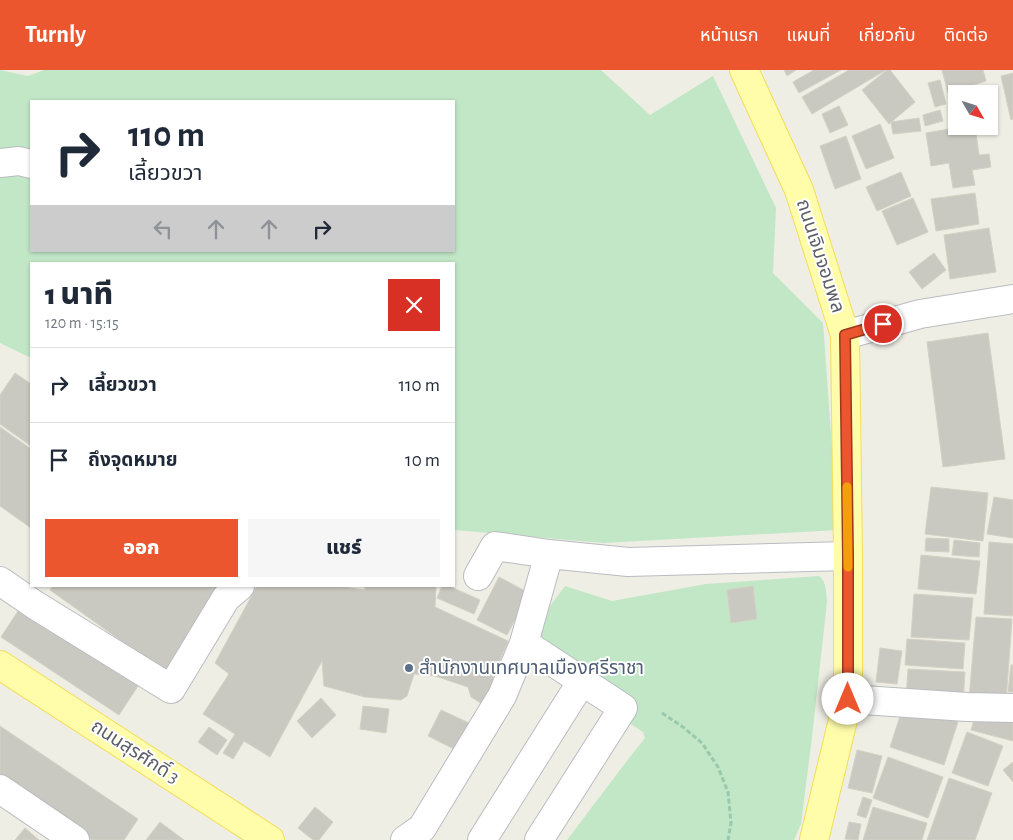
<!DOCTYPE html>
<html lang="th">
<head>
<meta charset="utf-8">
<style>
	:root { --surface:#fff; --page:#f6f6f7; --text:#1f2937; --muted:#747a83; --line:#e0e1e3; --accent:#ec562e }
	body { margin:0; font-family:"Alegreya Sans","Noto Sans Thai",sans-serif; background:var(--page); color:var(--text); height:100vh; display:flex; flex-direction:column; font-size:19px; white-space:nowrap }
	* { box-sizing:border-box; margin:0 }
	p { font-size:16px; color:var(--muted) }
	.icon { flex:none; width:28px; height:28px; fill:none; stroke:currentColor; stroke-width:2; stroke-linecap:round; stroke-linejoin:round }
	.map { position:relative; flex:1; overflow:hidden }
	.details { position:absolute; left:30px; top:192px; width:425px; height:325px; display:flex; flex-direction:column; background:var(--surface); border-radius:0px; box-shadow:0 1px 4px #0004 }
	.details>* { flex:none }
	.top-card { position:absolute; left:30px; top:30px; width:425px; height:152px; border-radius:0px; box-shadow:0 1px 4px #0004; background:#fff; color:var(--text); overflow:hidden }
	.needle { width:32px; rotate:129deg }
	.fabs { position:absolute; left:948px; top:15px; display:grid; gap:10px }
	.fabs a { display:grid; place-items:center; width:50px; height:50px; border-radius:0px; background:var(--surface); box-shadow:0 1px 4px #0004; font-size:25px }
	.pin { position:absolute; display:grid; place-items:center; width:42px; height:42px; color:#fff; margin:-21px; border:2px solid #fff; border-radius:50%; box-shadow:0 1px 5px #0007 }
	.me { position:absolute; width:55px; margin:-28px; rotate:0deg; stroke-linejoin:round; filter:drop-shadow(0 0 4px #0008) }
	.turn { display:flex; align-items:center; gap:18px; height:105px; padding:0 15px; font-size:22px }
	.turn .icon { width:65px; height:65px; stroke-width:2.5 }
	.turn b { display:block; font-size:35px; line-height:42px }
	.lanes { display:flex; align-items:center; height:48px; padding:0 15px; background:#0003; justify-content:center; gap:25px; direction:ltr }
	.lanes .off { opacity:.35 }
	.round { display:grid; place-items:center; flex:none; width:52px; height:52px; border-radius:0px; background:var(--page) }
	.overview { display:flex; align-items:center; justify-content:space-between; height:85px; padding:0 15px }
	h1 { font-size:30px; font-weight:800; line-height:38px }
	.button { display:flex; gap:10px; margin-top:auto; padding:10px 15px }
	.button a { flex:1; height:58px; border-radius:0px; background:var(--accent); color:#fff; font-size:20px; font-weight:800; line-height:58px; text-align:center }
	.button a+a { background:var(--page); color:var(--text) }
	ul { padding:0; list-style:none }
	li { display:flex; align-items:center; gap:15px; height:75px; padding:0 15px; border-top:1px solid var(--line) }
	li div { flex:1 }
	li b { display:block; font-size:19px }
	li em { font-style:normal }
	header { display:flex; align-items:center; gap:30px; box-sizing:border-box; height:70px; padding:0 25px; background:var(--accent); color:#fff }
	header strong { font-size:24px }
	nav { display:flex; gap:28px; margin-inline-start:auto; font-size:18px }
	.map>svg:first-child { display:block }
	.green { fill:#c1e7c6; fill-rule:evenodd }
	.building { fill:#cac9c1; stroke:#d4d1c3 }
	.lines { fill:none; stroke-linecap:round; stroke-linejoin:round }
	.minor-casing { stroke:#b9bcc1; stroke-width:30 }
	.major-casing { stroke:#f4dd59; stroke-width:30 }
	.path { stroke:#9ac8ad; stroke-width:3; stroke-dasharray:5 2.5; stroke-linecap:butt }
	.minor { stroke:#fff; stroke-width:28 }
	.major { stroke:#fffdaa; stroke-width:28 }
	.route-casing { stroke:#99381e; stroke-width:12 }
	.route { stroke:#ec562e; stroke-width:9 }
	.slow { stroke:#f59e0b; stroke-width:9 }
	.service-dot { fill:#5c6f8a; stroke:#fff; stroke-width:2 }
	.labels { text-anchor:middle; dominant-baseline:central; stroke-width:4; stroke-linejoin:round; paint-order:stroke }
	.street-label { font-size:19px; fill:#5c5f66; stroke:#fff }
	.service-label { font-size:19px; fill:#4e5e75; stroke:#fff; text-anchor:start }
</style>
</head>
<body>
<header>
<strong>Turnly</strong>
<nav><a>หน้าแรก</a><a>แผนที่</a><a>เกี่ยวกับ</a><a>ติดต่อ</a></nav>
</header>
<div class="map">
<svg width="1013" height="770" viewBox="0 0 1013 770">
	<rect width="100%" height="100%" fill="#efeee5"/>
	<!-- green -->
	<path class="green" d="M0,0L28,6L44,0H601L650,45L713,6L776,138L773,203L823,253L838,460L604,473L454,460V194H31V288L0,273ZM31,31H454V181H31Z
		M819,506C827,512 826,523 827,532L812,667L801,754L794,770H567L626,692L645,668L643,662L540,595L538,572L550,536L565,516L612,531L706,514Z"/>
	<!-- building -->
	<path class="building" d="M784,0H796L787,6Z
		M814,0H841L799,23L793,12Z
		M849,0H886L812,44L802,27Z
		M887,0H890L915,32L889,54L862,20Z
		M942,0H983L986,11L948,23Z
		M1013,3V49L1011,50L1001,6Z
		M940,10L946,34L935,37L928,13Z
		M839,36L848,55L830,63L822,44Z
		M940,40L943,51L925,56L923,45Z
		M919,48L921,61L893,64L891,52Z
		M880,54L894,88L866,99L852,66Z
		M967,56H975L979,85L989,84L991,97L972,100L975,115L953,118L949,93L931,96L926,63Z
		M846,66L861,109L835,119L820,76Z
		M901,102L911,126L877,141L866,117Z
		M975,123L979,154L936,161L931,129Z
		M913,128L928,162L897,175L882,141Z
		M989,158L996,202L950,209L944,165Z
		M934,183L946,200L922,219L909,202Z
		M988,263L1005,389L943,397L927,272Z
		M15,303L31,314V376L0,354V325Z
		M0,357L31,379V458L0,436Z
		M931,417L988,423L983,471L925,464Z
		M994,427L1013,430V468L987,464Z
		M926,468L949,469V482L925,481Z
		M954,470L980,473L979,487L952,485Z
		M989,472L1013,474V546L984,544Z
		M921,485L980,491L976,524L918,519Z
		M499,507L529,523L507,565L477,550Z
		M53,516H229L165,602L50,520Z
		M257,516H335L365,520V516H436L435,537L508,571L492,608L498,609L487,637L471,627L468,617L435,606L414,604L407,626L401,630L365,627L324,616L322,591L270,687L244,671L233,689L223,683L235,664L203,644L229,604L215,593Z
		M442,516H449L480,530L474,544L437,528Z
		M753,516L757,549L731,553L727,520Z
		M914,524L973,528L969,570L911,567Z
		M20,538L138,616L119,645L1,567Z
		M976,547L1012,549L1006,631L969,629Z
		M907,569L965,573L963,599L905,595Z
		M880,578L902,581L897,614L876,612Z
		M1011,595H1013V622H1008Z
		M908,599L965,602L963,632L906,628Z
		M321,628L336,645L312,668L297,651Z
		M904,634L958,652L944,695L890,677Z
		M363,636L389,639L386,663L360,659Z
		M441,640L469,653L456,680L428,666Z
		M977,640L1013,649V671L971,660Z
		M0,656L138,749L124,770H92L0,709Z
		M209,657L227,670L217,685L198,672Z
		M967,662L1003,676L988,716L952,703Z
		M857,680L882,686L872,723L848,718Z
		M888,687L943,707L928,748L873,728Z
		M1013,692V712L1003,700Z
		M949,708L992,723L975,770H927Z
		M863,727L872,730L866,748L857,745Z
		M315,737L333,752L319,770H313L298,758Z
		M873,737L927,753L922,770H863Z
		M160,752L184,770H146Z
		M849,752L861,754L858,770L845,769Z
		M25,758L39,770H15Z"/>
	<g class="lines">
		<!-- minor casing -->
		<g class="minor-casing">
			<path id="minor" d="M0,93L19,91L31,94
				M845,265L920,244L1013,229
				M478,506L495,476L549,484L628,492L848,486
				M0,511L35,535L171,619L226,528L240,516
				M524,573L549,484
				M848,629L967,637L1013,638
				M0,719L75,770
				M405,770L422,758L502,626L524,573L623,638L539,770
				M482,770L582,611"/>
		</g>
		<!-- major casing -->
		<g class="major-casing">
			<path id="major" d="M744,0L799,120L845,265L848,486V629L814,770
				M0,595L270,770"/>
		</g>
		<!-- path -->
		<path class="path" d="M662,643L683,657L702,673L718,697L728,722L731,753L728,770"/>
		<!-- minor -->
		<use href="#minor" class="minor"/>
		<!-- major -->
		<use href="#major" class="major"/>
	</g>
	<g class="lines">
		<!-- route casing -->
		<g class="route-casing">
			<path id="route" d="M848,629V486L845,265L883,254"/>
		</g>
		<!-- route -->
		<use href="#route" class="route"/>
		<!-- slow -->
		<path class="slow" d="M847,417L848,497"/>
	</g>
	<!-- markers -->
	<circle class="service-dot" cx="409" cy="598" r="5"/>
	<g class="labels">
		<!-- street labels -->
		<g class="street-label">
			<text transform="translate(820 186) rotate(72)">ถนนเจิมจอมพล</text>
			<text transform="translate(135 682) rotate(33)">ถนนสุรศักดิ์ 3</text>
		</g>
		<!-- service labels -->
		<g class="service-label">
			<text x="419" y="598">สำนักงานเทศบาลเมืองศรีราชา</text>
		</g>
	</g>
</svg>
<div class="fabs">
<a><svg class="needle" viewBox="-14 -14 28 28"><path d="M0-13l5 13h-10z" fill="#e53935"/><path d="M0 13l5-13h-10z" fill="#747a83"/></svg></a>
</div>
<div class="pin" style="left:883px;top:254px;background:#d93025"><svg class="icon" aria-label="arrive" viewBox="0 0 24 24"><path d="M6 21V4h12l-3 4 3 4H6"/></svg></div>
<svg class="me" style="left:848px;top:629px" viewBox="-20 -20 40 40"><circle r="19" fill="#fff"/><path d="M0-13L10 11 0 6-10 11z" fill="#ec562e"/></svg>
<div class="top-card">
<div class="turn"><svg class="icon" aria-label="right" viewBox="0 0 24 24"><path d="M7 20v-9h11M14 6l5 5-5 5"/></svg><div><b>110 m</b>เลี้ยวขวา</div></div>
<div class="lanes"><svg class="icon off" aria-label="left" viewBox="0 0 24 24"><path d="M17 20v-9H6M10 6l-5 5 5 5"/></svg><svg class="icon off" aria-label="ahead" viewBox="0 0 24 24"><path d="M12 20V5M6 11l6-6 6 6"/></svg><svg class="icon off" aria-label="ahead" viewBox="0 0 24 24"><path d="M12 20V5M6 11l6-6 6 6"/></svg><svg class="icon" aria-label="right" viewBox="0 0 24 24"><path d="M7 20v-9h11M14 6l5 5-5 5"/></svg></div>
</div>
<section class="details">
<div class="overview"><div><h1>1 นาที</h1><p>120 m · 15:15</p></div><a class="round" style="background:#d93025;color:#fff"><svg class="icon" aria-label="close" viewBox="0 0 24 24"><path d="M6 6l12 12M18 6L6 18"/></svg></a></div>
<ul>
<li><svg class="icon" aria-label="right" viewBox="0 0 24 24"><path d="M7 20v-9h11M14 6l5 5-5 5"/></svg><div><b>เลี้ยวขวา</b></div><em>110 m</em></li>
<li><svg class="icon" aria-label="arrive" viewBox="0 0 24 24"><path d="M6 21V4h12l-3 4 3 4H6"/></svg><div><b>ถึงจุดหมาย</b></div><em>10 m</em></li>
</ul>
<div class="button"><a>ออก</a><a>แชร์</a></div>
</section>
</div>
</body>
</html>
